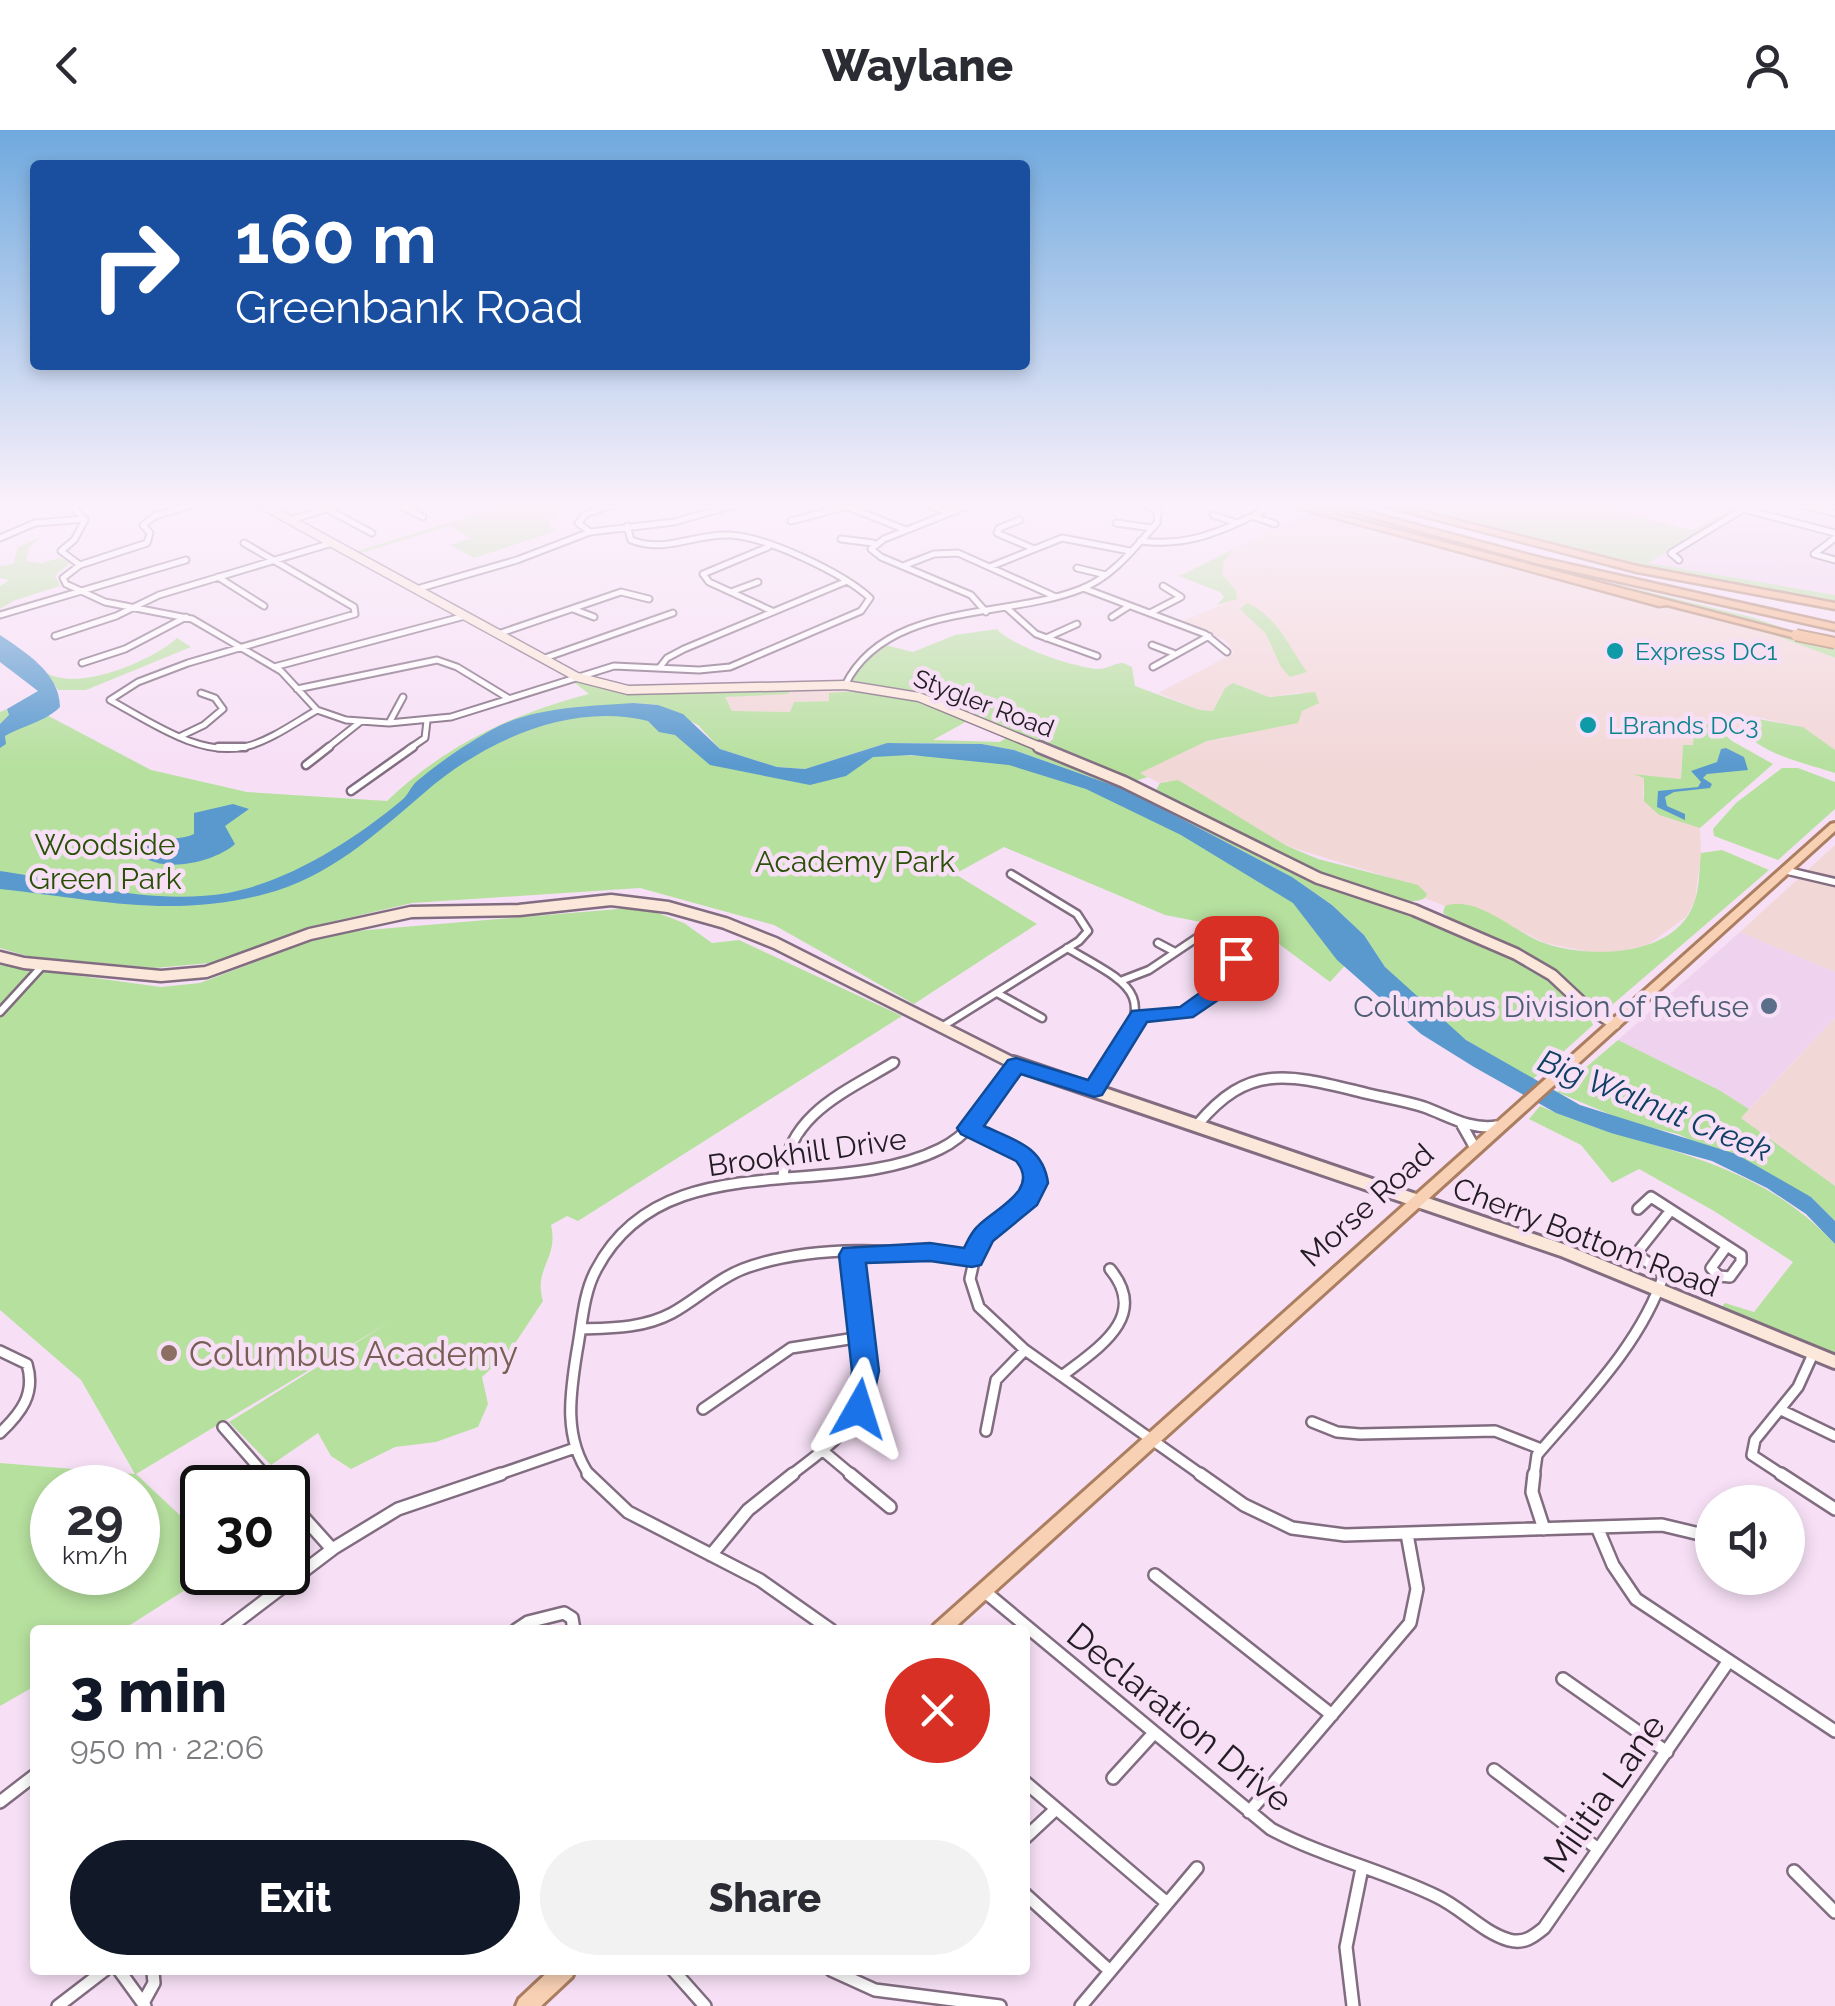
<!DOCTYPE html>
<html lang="en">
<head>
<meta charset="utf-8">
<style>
	:root { --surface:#fff; --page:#f2f2f3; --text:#2b2b33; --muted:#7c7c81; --accent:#111827 }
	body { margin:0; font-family:Raleway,sans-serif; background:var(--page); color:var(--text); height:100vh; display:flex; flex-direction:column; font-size:38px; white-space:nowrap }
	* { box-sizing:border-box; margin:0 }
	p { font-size:32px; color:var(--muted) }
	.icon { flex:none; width:55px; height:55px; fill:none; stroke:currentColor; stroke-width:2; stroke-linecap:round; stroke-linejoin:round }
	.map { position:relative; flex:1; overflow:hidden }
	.drawer { position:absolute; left:30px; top:1495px; width:1000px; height:350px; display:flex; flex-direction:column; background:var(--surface); border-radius:10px; box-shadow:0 5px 15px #0003 }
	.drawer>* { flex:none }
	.banner { position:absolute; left:30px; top:30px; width:1000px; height:210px; border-radius:10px; box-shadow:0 5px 15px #0003; background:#1a4fa0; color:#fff; overflow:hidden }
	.fabs { position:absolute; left:1695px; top:1355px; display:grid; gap:20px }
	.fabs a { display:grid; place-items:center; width:110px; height:110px; border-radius:50%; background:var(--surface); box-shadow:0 5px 15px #0003; font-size:50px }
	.speed { position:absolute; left:30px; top:1335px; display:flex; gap:20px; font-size:50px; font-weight:700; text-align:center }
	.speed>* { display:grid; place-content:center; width:130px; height:130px; border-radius:50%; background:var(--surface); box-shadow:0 5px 15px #0003; line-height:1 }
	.speed small { font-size:25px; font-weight:400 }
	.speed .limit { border:5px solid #111; border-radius:15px; background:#fff; color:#111 }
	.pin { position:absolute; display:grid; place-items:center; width:85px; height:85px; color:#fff; margin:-42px; border-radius:20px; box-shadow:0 5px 15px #0006 }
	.me { position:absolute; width:110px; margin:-55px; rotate:6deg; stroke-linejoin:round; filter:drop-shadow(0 0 8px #0008) }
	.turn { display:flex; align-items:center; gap:35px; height:210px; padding:0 40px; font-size:45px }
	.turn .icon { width:130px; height:130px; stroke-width:2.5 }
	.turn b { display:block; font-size:70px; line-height:85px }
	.round { display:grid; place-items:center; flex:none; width:105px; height:105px; border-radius:52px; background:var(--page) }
	.overview { display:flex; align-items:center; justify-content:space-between; height:170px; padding:0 40px }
	h1 { font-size:60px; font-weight:800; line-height:75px; color:var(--accent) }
	.button { display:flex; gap:20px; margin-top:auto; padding:20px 40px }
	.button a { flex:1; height:115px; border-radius:60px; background:var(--accent); color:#fff; font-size:40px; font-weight:800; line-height:115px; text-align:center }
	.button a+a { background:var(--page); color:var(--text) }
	header { display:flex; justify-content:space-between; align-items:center; height:130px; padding:0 40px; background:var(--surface); font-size:45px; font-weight:800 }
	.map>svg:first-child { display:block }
	.built { fill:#efd2ee }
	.industrial { fill:#f2d7d7 }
	.green { fill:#b6e09e; fill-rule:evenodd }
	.water { fill:#5999ce }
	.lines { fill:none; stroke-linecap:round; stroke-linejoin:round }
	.minor-far3-casing { stroke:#816c80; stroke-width:9 }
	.minor-far2-casing { stroke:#816c80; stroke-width:11 }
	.minor-far1-casing { stroke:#816c80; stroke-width:14 }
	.minor-casing { stroke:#816c80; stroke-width:16 }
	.secondary-far2-casing { stroke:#816c80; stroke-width:11 }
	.secondary-far1-casing { stroke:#816c80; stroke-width:15 }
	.secondary-casing { stroke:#816c80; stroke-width:18 }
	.primary-casing { stroke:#ab7e61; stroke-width:6 }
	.motorway-casing { stroke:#ab7e61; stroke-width:5 }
	.minor-far3 { stroke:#fff; stroke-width:5 }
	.minor-far2 { stroke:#fff; stroke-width:6 }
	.minor-far1 { stroke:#fff; stroke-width:9 }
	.minor { stroke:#fff; stroke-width:11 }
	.secondary-far2 { stroke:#fce8da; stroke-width:8 }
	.secondary-far1 { stroke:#fce8da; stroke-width:10 }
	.secondary { stroke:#fce8da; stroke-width:12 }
	.primary { fill:#f8d1b4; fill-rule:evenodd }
	.motorway { fill:#f4b382; fill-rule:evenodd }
	.motorway-bridge-casing { stroke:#ab7e61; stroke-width:14; stroke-linecap:butt }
	.motorway-bridge { stroke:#f4b382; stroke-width:10 }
	.route { fill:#1a73e8; stroke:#114b97; stroke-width:2.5 }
	.culture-dot { fill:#0f9aa8; stroke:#f7e0f6; stroke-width:4 }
	.service-dot { fill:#5c6f8a; stroke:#f7e0f6; stroke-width:4 }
	.education-dot { fill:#8d6e63; stroke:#f7e0f6; stroke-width:4 }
	.labels { text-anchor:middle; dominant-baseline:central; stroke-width:9; stroke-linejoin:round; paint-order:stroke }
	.far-culture-label { font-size:25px; fill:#0d838f; stroke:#f7e0f6; text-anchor:start }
	.far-street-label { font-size:25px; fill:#241c24; stroke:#f7e0f6 }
	.park-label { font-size:30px; fill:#2a5007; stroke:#f7e0f6 }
	.service-label { font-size:30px; fill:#4e5e75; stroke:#f7e0f6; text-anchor:end }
	.street-label { font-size:30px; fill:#241c24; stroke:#f7e0f6 }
	.water-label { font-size:32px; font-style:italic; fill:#0f4064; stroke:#f7e0f6 }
	.near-education-label { font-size:35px; fill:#785e54; stroke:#f7e0f6; text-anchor:start }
	.near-street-label { font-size:35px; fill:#241c24; stroke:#f7e0f6 }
</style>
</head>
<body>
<header><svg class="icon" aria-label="back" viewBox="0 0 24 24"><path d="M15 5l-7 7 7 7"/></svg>Waylane<svg class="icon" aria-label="person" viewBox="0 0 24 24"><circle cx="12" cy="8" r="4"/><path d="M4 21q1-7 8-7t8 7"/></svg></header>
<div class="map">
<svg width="1835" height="1876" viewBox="0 0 1835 1876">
	<rect width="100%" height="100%" fill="#f7e0f6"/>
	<!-- built -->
	<path class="built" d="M1749,373H1835V465L1646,433Z
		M1740,802L1835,842V888L1749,979L1719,960L1618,910Z"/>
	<!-- industrial -->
	<path class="industrial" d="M1311,383L1767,502L1835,528V620L1802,597L1756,587L1740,591L1741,598L1705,594L1693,615H1683L1681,649L1634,644L1644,647L1643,666L1659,685L1700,698L1701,723L1695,771L1686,787L1648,815L1618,822L1594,823L1545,813L1467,774L1445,776L1425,768L1427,763L1388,747L1287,716L1167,651L1160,653L1139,643L1207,611L1226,608L1303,562L1269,567L1233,553L1225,558L1213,581L1200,580L1158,563L1234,523L1225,510L1180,492L1236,469V461L1222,444L1224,431L1234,419Z
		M865,558L830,571L795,572L791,582L731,581L724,567L791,560Z
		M1835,715V842L1740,802Z
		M1835,888V1056L1741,988Z"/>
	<!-- green -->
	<path class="green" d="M513,373H582L549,390L548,395L556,401L474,428L450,415L471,408L449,396L358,424L354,422Z
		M1414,373H1584L1686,399H1695L1735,377L1739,378L1648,433L1835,465V473L1601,427L1477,396Z
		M41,407L30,417L26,431L41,433L61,428L70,433L55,445L60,456L13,471L0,479V456L9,450L0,448V436L13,434L18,417Z
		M1234,419L1224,431L1222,444L1236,461L1237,469L1217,475L1224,467L1220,462L1179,446Z
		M1583,446L1755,488L1835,517V528L1767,502L1796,509L1797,503Z
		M1247,473C1278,487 1288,516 1307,542L1290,547L1281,537L1266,504L1240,479Z
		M997,499C1011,516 1078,539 1100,539C1108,538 1115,533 1123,533L1132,537L1135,556L1200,580L1213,581L1225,558L1233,553L1269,567L1315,562L1319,573L1302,581L1298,593L1207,611L1140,643L1147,647L1133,652L933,570L850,550L859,531L885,515L913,522L955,505Z
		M177,508L191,517L86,560H58L47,543C78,562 152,531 177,508Z
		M574,552L644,563L791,560L788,564L725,567L732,581L790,582L794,572L829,571V563C892,558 913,567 971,589L933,610L1000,612L1010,605L1139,661L1290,739L1508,822L1544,845L1550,836L1455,791L1443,783L1445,776C1477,764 1515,803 1544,813C1590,829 1678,828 1695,770C1700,756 1699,738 1701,723L1722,720L1769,740L1612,875L1602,877L1590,889L1593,895L1533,949L1466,910L1428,880L1385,837L1364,805L1332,775L1292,747L1129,661L1014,620L982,614L887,613L805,639L777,637L720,619L698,595L658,575L634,573L719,625L795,644L868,624L1021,629L1233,723L1360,819L1330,852L1267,805L1165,785L1004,717L955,744L1037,794L914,874L774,795L640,758L412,773L318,795L220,832L155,838L27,826L0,818V582L7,579L9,585L41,582L151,640L247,662L387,671C446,615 512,584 589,564Z
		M1747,587L1803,597L1835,620V643C1806,633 1750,623 1739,591Z
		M1705,594H1713L1732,611L1773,634L1700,698L1659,685L1644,671V648L1633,644L1681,649L1683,615H1693L1695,599Z
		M1782,638H1798L1835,652V679L1778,730L1714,706L1713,699L1736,673Z
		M1178,650L1287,716L1318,729L1418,755L1427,764L1425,768C1388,791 1197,684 1155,662L1160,653Z
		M642,777L684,793L712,813L739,810L902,886L578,1091L567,1086L551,1095C559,1129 533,1138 543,1171L510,1221L482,1247L488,1274L478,1297L436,1312L395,1317L351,1339L331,1326L318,1303L271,1335L229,1292L391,1191L136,1344L202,1406V1442L212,1443L122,1500H35V1556L0,1576V1333L135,1344L81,1250L0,1180V835L161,857L200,853L332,803ZM52,1358H138V1442H52Z
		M1618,910L1719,960L1749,979L1741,988L1835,1056V1091L1811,1067L1678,1004L1628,992L1557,962Z
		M1540,976C1648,1023 1749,1022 1835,1114V1227L1718,1181L1725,1173L1754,1182L1793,1132L1714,1081L1639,1039L1612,1053L1581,1015L1529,989Z"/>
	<!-- water -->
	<path class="water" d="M0,505C25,522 60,543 60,577C45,592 24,595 5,606L6,614L0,618V594L9,585L7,579L38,561L0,532Z
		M634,573L658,575L683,584L720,619L777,637L805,639L887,613L982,614L1014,620L1129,661L1292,747L1332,775L1364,805L1385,837L1466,910L1580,975L1736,1024L1811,1067L1835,1091V1114L1806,1084L1767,1058L1712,1031L1611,1003L1556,983L1474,937L1421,904L1337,830L1293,773L1181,705L1086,659L1009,635L911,625L873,627L846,646L810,655L710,635L675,605L659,602L648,591C570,572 483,611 424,663C376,704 328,748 265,764C170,789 94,769 0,759V741C75,752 151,776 228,763C290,751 354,710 402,670C408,665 410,658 416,652C441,631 470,611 499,596C538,577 591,576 634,573Z
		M1726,618L1744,627L1748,640L1707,644L1703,648L1712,654L1710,658L1674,662L1665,667L1667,676L1685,684V690L1657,677L1658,661L1698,657L1701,652L1691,641L1717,632L1721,619Z
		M233,674L249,679L225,696L235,714C215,732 163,744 141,725L139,716C158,703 175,713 194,704V683Z"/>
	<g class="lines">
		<!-- minor-far3 casing -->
		<g class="minor-far3-casing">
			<path id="minor-far3" d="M70,373L85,390L74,410L61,421L80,435
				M198,373L155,386L143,395L150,403L147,413L80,435L63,448L66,454L105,472L192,489L281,541L317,580L346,590L389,593L451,587L614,536L699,540L730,537L861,481L870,468C843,443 767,407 730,405C695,403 666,424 631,410L627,396
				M395,373L423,387
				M838,373L906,400
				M924,373L948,382
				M975,373L884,409L871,419L881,427L971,465L986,482
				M1794,373L1835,383
				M327,379L372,403
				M1743,379L1835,403
				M1213,385L1237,393
				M1252,386L1275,394
				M290,390L345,373
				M1020,390L999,398L997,403L1032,418
				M791,391L845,377
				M1116,393L1152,398
				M590,402L578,393L586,384L618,373
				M0,408L35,393L85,389
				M841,409L873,413
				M1140,411C1187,417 1220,402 1261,382L1264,378L1258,373
				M244,413L354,477L355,484L188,533L138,552L110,570C149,591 201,629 248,616C271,610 296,592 317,580
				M768,417L703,444L709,452L772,481
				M1814,424L1835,408
				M1814,424L1835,430
				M1679,430L1671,423L1753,373
				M903,436L934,424L958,423L1056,467
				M992,436L1062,408L1130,421
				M1077,438L1106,445
				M218,447L264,476
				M1083,458L1205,504L1227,522
				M417,459L517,430L590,402L674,392L741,373
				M731,462L758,452
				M573,479L594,487
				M1008,479L1036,504L1097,526
				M1150,483L1181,467L1163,456
				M0,485L186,430
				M1112,487L1129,476
				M498,504L621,462L649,469
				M55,506L116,486L159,465L332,413
				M1046,508L1077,494
				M1152,515L1173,523
				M545,528L673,483
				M82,533L125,519L186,487
				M274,537L465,486
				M660,537L667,528L684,519L847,451
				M1153,537L1209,506
				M845,555C887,471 1006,489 1081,459C1113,447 1135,417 1157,393L1158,383L1145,373
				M297,559L437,530L457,537L508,568
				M389,593L403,567
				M179,607L204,595L223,579L215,568L201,563
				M326,619L360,592
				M409,619L425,608L427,591"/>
		</g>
		<!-- minor-far2 casing -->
		<g class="minor-far2-casing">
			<path id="minor-far2" d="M218,617H245
				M306,635L329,617
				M351,661L413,617
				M1788,741L1835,752
				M1158,813L1175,822
				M1067,818C1133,856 1158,863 1110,936
				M1123,850L1149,840L1219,793
				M997,863L1042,888
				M0,882L43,835
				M1140,886L1186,883L1241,844L1244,838L1236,827L1197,808
				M940,898L1079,811L1088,801L1077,784L1011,744
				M888,936L895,932"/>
		</g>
		<!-- minor-far1 casing -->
		<g class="minor-far1-casing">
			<path id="minor-far1" d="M1094,960L1112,933
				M1198,994C1248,934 1287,944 1357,961C1379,967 1402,970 1424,977C1449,986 1469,1000 1497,996
				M1462,995L1475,1018
				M969,998L1025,1025L1036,1045L1028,1069L989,1098L978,1113L970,1149L979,1177L1025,1220L1203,1346
				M783,1046C789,984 845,962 893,933
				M1638,1079L1651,1067L1727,1116
				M1727,1116L1741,1125V1132L1730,1147L1719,1146L1711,1138Z
				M582,1199C613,1198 644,1198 672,1183C696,1170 717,1149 743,1139C812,1113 900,1120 972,1128
				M0,1221L27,1234C36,1264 21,1283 0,1303
				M1062,1246C1098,1218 1150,1187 1110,1139
				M703,1279L791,1218L862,1207
				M1781,1280L1835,1306
				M1312,1292L1337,1302L1360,1304L1495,1301L1541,1319
				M223,1297L266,1346
				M986,1301L996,1250L1025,1220
				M822,1320L853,1346
				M494,1346L575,1318
				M590,1346C563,1308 570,1264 577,1221C582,1195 583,1164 596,1140C663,1011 831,1073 940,1019C974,1003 995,965 1016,935
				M790,1346C814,1327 843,1308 858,1281C877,1244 857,1166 852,1125
				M1534,1346L1537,1325C1584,1270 1641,1214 1664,1144L1636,1124L1671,1080
				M1784,1346L1752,1325L1755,1310L1798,1257L1813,1224"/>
		</g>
		<!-- minor casing -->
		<g class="minor-casing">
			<path id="minor" d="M264,1344L277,1358
				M588,1344L628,1382L760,1450L831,1500
				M850,1344L890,1377
				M1200,1344L1244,1375L1292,1398L1345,1405L1662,1395L1712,1407
				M1534,1344L1532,1362L1544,1399
				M1781,1344L1835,1379
				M288,1370L332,1419
				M1597,1397L1613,1435L1636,1469L1835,1601
				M711,1425L748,1380L793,1344
				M1155,1445L1332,1585
				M984,1461L1271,1699C1324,1727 1382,1740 1436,1766C1462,1778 1482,1802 1509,1810C1524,1814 1533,1807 1544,1798L1728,1532
				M226,1500L334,1418L398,1379L501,1344
				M516,1500L528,1492L564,1483L572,1488L574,1500
				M1563,1549L1667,1622
				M1494,1640L1598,1719
				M1113,1648L1154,1603
				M1025,1652L1167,1773
				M0,1672L35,1645
				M1249,1682L1410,1493L1417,1459L1407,1404
				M1025,1708L1056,1679
				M1794,1741L1835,1782
				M1025,1764L1110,1841
				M119,1840L145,1876
				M673,1840L705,1876
				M831,1840L875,1860L1000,1876
				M143,1873L154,1853L153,1842
				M58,1876L105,1840
				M1081,1876L1197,1738
				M1353,1876L1346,1817L1362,1738"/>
		</g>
		<!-- secondary-far2 casing -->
		<g class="secondary-far2-casing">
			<path id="secondary-far2" d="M259,373L577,547L628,560L845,555L919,567L1045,619"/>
		</g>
		<!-- secondary-far1 casing -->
		<g class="secondary-far1-casing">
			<path id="secondary-far1" d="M1039,617L1124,652L1318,748L1414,780L1516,824L1552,845L1583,874L1615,894
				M0,827L24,833L161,846L206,842L310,804L411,782L519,780L611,770L668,777L725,793L775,813L1019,936"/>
		</g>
		<!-- secondary casing -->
		<g class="secondary-casing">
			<path id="secondary" d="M1013,933L1562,1120L1835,1232"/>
		</g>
		<!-- primary casing -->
		<g class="primary-casing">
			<path id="primary" d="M1835,693V701L952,1500H931L934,1495L1831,694Z
				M550,1840H575L572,1847L541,1876H516L519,1869Z"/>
		</g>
		<!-- motorway casing -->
		<g class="motorway-casing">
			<path id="motorway" d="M1281,373H1313L1335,380V384L1801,505L1796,508L1667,475L1659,476Z
				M1319,373H1334L1541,428L1835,494V500L1540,434Z
				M1373,373H1389L1637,436L1835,473V479L1637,442Z"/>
		</g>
		<!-- minor-far3 -->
		<use href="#minor-far3" class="minor-far3"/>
		<!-- minor-far2 -->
		<use href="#minor-far2" class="minor-far2"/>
		<!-- minor-far1 -->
		<use href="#minor-far1" class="minor-far1"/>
		<!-- minor -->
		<use href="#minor" class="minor"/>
		<!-- secondary-far2 -->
		<use href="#secondary-far2" class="secondary-far2"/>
		<!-- secondary-far1 -->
		<use href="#secondary-far1" class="secondary-far1"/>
		<!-- secondary -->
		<use href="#secondary" class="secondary"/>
		<!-- primary -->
		<use href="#primary" class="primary"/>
		<!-- motorway -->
		<use href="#motorway" class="motorway"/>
		<!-- motorway-bridge casing -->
		<g class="motorway-bridge-casing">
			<path id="motorway-bridge" d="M1796,505L1835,513"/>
		</g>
		<!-- motorway-bridge -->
		<use href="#motorway-bridge" class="motorway-bridge"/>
	</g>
	<!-- sky -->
	<linearGradient id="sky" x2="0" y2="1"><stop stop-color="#6fa9de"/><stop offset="0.59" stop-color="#fbf1fb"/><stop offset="1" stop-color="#fbf1fb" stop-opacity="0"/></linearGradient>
	<rect width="1835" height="636" fill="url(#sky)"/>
	<!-- route -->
	<path class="route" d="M1236,821L1243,823L1254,838L1249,849L1193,887L1147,892L1102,965L1094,967L1021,944L984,996C1014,1010 1043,1016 1048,1053L1037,1075L993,1111L981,1135L972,1137L930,1131L866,1133L879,1241L869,1287L859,1290L849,1287L845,1279L852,1241L839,1125L843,1118L930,1113L964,1118C968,1110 971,1103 977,1097C994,1079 1041,1060 1016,1031L961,1004L957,998L1008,930L1016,928L1088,950L1132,881L1180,877L1232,840L1225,828Z"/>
	<!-- markers -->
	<g class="culture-dot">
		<circle cx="1615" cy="521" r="10"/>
		<circle cx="1588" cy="595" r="10"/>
	</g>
	<circle class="service-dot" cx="1769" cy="876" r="10"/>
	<circle class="education-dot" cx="169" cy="1223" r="10"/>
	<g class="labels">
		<!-- far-culture labels -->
		<g class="far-culture-label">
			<text x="1635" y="521">Express DC1</text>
			<text x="1608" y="595">LBrands DC3</text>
		</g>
		<!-- far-street labels -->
		<g class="far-street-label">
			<text transform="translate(984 573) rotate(21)">Stygler Road</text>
		</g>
		<!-- park labels -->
		<g class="park-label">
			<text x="105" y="714">Woodside<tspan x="105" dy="34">Green Park</tspan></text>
			<text x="855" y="731">Academy Park</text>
		</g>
		<!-- service labels -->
		<g class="service-label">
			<text x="1749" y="876">Columbus Division of Refuse</text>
		</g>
		<!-- street labels -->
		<g class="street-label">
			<text transform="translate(807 1022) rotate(-8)">Brookhill Drive</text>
			<text transform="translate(1367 1075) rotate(-42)">Morse Road</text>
			<text transform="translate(1586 1107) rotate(21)">Cherry Bottom Road</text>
		</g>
		<!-- water labels -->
		<g class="water-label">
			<text transform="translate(1655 975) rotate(22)">Big Walnut Creek</text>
		</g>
		<!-- near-education labels -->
		<g class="near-education-label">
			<text x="189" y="1223">Columbus Academy</text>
		</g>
		<!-- near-street labels -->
		<g class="near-street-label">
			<text transform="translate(1180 1587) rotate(39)">Declaration Drive</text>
			<text transform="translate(1604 1663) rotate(-55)">Militia Lane</text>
		</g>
	</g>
</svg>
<div class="fabs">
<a><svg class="icon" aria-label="sound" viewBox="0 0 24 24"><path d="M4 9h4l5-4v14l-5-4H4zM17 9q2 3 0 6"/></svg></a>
</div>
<div class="speed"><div>29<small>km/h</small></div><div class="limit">30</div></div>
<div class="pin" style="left:1236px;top:828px;background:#d93025"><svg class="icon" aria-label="arrive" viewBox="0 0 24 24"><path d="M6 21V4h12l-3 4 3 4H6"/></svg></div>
<svg class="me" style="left:859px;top:1279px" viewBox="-20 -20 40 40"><path d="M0-17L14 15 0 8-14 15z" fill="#1a73e8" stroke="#fff" stroke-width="4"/></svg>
<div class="banner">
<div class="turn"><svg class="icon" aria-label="right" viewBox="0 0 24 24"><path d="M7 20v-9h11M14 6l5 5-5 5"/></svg><div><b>160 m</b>Greenbank Road</div></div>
</div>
<section class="drawer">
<div class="overview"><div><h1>3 min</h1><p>950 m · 22:06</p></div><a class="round" style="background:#d93025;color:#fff"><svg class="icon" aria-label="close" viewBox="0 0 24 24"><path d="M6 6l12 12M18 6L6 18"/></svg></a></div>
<div class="button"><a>Exit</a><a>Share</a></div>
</section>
</div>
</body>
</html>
